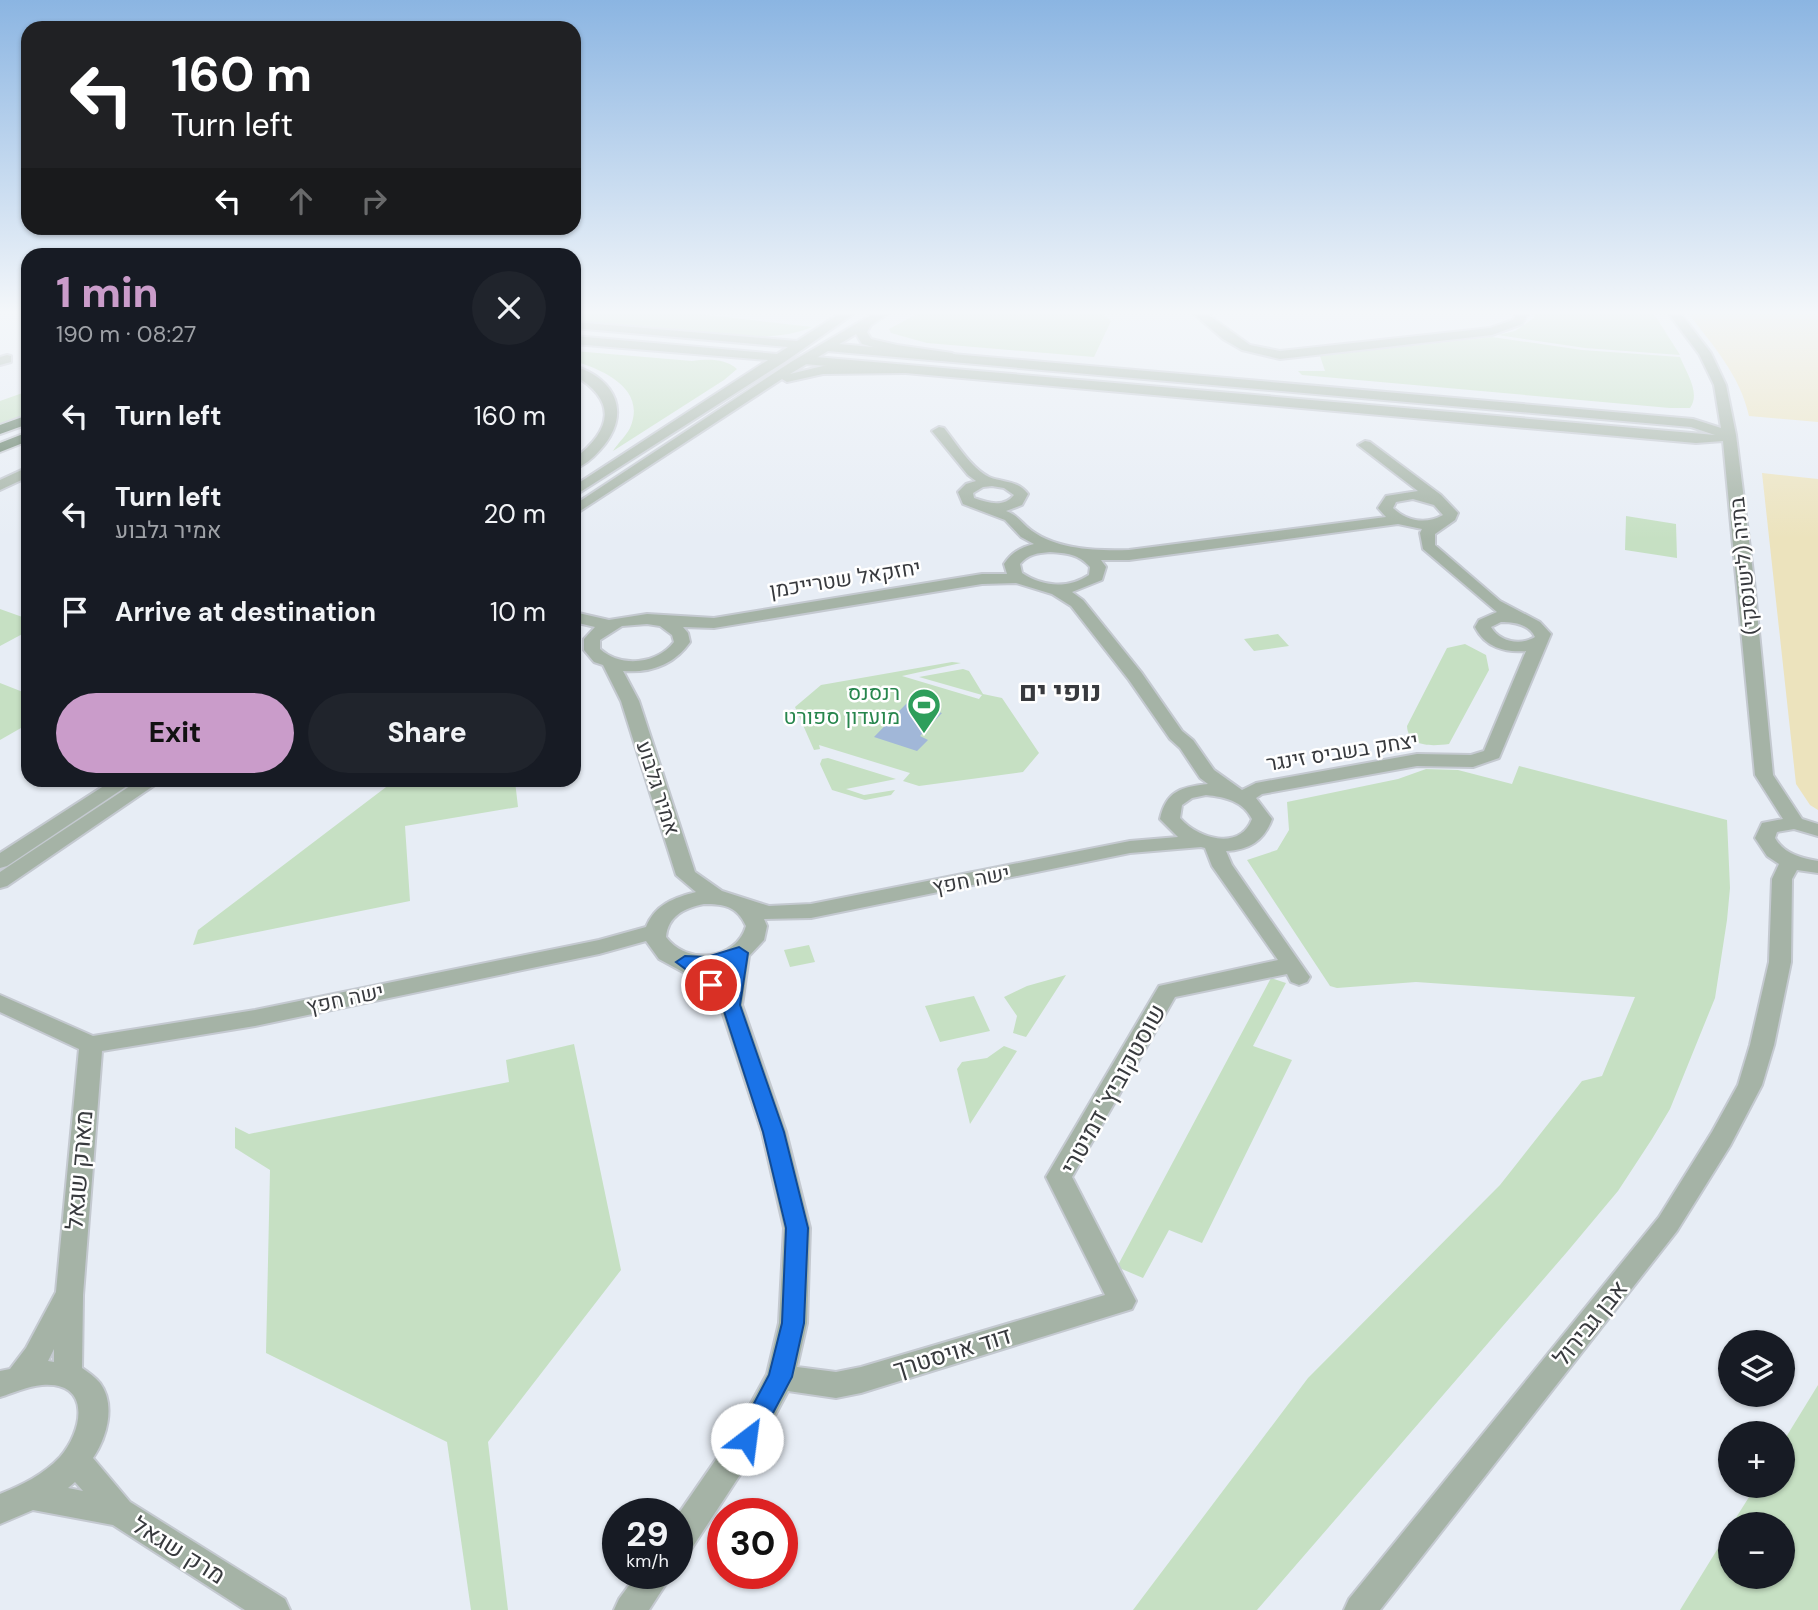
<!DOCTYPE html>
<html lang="en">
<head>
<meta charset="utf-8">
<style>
	:root { --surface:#171b24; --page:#20242c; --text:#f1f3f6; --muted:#9ea1a6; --accent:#ca9cca }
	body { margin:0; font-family:"DM Sans",Heebo,sans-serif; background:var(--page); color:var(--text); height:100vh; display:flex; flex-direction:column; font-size:26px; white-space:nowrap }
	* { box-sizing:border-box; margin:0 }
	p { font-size:23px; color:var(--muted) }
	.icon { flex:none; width:38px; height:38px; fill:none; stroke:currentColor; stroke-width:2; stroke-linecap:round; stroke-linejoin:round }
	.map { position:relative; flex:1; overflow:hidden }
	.side { position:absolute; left:21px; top:248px; width:560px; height:539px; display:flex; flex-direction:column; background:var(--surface); border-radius:21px; box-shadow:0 2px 5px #0004 }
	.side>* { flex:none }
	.banner { position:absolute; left:21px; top:21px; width:560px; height:214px; border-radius:21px; box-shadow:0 2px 5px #0004; background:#202124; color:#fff; overflow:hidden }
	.buttons { position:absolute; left:1718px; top:1330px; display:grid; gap:14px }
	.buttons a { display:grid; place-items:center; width:77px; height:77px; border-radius:50%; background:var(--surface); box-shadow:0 2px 5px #0004; font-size:35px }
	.speed { position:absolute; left:602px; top:1498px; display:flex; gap:14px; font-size:35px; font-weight:700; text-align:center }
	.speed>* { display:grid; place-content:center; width:91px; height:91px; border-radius:50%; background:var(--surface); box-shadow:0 2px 5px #0004; line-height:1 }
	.speed small { font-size:18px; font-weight:400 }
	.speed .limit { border:10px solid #d22; background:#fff; color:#111 }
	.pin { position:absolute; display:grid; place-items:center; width:60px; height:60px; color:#fff; margin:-30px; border:4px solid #fff; border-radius:50%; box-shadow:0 2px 7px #0007 }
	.me { position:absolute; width:77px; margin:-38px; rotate:30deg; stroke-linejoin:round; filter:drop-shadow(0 0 5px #0008) }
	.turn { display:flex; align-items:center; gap:24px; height:147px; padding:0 35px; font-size:32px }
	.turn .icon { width:91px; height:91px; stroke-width:2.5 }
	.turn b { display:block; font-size:49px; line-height:60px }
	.lanes { display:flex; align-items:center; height:66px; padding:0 35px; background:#0003; justify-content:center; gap:35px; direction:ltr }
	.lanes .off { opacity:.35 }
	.round { display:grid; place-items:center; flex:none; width:74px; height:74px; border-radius:37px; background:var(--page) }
	.head { display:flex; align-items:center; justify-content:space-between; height:119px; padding:0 35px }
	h1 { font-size:42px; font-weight:800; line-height:52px; color:var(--accent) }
	.primary-button { display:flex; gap:14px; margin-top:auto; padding:14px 35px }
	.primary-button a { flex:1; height:80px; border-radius:42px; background:var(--accent); color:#111; font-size:28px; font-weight:800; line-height:80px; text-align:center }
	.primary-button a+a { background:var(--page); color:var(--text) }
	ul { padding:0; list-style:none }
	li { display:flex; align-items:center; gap:21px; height:98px; padding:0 35px }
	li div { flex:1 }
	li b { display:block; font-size:26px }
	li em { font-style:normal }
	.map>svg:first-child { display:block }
	.green { fill:#c6e0c3 }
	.sand { fill:#ece3bd }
	.water { fill:#a1b7d8 }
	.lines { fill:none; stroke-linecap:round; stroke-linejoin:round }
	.minor-casing { stroke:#c4c9d0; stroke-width:4 }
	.tertiary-casing { stroke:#c4c9d0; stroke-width:4 }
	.trunk-casing { stroke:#c4c9d0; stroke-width:4 }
	.minor { fill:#a5b3a6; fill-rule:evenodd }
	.tertiary { fill:#a5b3a6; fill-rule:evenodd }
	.trunk { fill:#5f7a62; fill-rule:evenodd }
	.route { fill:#1a73e8; stroke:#114b97; stroke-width:2 }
	.labels { text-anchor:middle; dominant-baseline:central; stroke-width:5; stroke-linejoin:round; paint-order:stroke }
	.street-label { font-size:21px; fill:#383a3e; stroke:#fff }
	.leisure-label { font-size:21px; fill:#27864d; stroke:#fff; text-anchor:end }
	.near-street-label { font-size:24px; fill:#383a3e; stroke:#fff }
	.district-label { font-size:28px; font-weight:bold; fill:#383a3e; stroke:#fff }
</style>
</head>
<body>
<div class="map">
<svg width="1818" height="1610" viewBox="0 0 1818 1610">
	<rect width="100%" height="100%" fill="#e7edf5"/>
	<!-- green -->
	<path class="green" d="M574,314H700L812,327C762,350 633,328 574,323Z
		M917,314H1103L1111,321L1094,357L927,343L891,333L889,329Z
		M1534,314H1654L1680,355L1585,348L1498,335L1515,331L1534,318Z
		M1492,337L1582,350L1680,357C1686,372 1701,393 1690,408H1670L1302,375L1298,371H1325L1320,356Z
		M574,351L692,361C707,359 725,358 737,369L724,380L613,451C618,443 626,436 630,428C647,389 604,370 574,361Z
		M28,391V414L0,426V401Z
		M1626,516L1676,524L1677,558L1625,550Z
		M0,609L28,619V631L0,646Z
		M1278,634L1289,646L1254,651L1244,639Z
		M1465,644L1486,655L1489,670L1449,744C1433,746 1408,748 1407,726L1447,648Z
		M952,662L961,663L902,676L979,699L982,695L919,677L963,669L969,671L983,694L1002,698L1039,753L1023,772L919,786L903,781L910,773L819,745L820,749L814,750L795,707L821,685Z
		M0,683L28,694V724L0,740Z
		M828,758L896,779L846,789L864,795L895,790L891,795L865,800L832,790L820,764L822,759Z
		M1519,766L1727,820L1730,888L1727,920L1715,998L1670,1109L1652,1139L1618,1191L1567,1252L1257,1610H1133L1308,1378L1500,1185L1582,1081L1602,1076L1635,997L1416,982L1337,988L1330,986L1247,860L1277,850L1289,830L1287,802L1398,779L1426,769L1458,770L1512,784Z
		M394,781H515L518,807L405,826L410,901L193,945L198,930Z
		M809,945L815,962L790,967L784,950Z
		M1066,975L1026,1037L1013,1033L1017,1016L1004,997L1027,986Z
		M1271,978L1286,983L1253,1046L1292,1060L1202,1243L1169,1230L1143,1278L1117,1267Z
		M974,996L990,1031L940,1042L925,1006Z
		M574,1044L621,1270L488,1442L508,1610H471L447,1442L266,1353L270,1170L235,1148V1127L249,1134L509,1082L506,1060Z
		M1004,1046L1017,1051L970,1124L957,1069L962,1062L987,1058Z
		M1818,1385V1610H1680L1731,1527V1577H1783V1524H1732L1756,1486H1783V1442Z"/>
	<!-- sand -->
	<path class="sand" d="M1689,314H1818V422L1749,416C1740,375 1713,346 1689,314Z
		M1762,473L1818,479V810L1810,805L1796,784Z"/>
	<!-- water -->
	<path class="water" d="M907,703L942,713L920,736L928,740L917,751L874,737Z"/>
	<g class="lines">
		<!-- minor casing -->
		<g class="minor-casing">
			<path id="minor" d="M1194,314H1207L1250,345L1280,351L1490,328L1513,320L1516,314H1528L1522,324L1492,335L1280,359L1242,350L1223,339Z
				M1669,314H1681L1711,353L1726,385L1736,435L1754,581L1773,775L1802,819L1818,824V836L1794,829L1777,832L1775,838C1784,854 1801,858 1818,861V873L1797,870L1792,879L1791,962L1774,1045L1762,1085L1730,1146L1677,1231L1380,1610H1344L1349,1599L1659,1217L1712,1132L1738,1085L1750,1045L1769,962L1772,879L1779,864L1767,856L1755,838L1762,823L1783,819L1755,775L1723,441L1696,443L804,364L798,360L804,356L1715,435L1691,427L827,351L821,347L827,343L1693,419L1721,428L1714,385L1699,354Z
				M7,355L11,356V362L0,365V357Z
				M574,366C617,379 632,415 600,450C593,458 584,466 574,469V459C612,430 618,401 574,375Z
				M939,427L944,428C956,443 971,468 989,477C1004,483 1017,480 1028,494L1022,505L1006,511C1018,515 1022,524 1032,531C1058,550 1099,551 1129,550L1386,517L1378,508L1386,496L1418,491L1358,445L1365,441L1370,442L1441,495L1458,513L1455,520L1435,534V545L1500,601L1540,622L1551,634L1499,758L1473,767L1417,766L1262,794L1256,798L1272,819C1264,841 1249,850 1226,851L1232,865L1310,977L1307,982L1299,985L1291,982L1287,974L1175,997L1072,1177L1136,1301L1132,1309L861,1393L836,1398L788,1391L757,1449L688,1554L677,1558V1516L737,1429L767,1374L779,1323L784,1228L762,1132L721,1008L694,978L659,959L646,941L599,954L255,1026L102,1051L83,1295L82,1368C88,1372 95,1377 100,1383C116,1405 107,1437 93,1458L130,1502L285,1599L290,1610H245L113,1525L33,1510L0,1524V1494C22,1485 43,1475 60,1457C83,1431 92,1381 42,1385C28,1386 13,1393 0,1397V1371L10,1369L26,1348L56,1292L79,1049L0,1012V995L93,1036L255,1010L599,940L646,927C655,905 673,898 696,892L676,875L621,701L603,665L594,662L584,650V639L595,627L574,622V612L609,620L647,614L714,618L982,574H1007L1004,564C1012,552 1020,548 1034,544L1021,537L1005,520L963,504L958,492L966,484L976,481L968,475L932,431ZM992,486L1004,488L1014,495C1004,508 988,503 974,498L973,493L983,487ZM1413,499L1434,505L1443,515C1426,525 1406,521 1393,508L1396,502ZM1398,524L1422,529L1420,533L1423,549L1497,612L1479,620L1475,627C1485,647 1505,653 1526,651L1484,751L1471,755L1417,754L1256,783L1242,790L1214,770L1193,740L1182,731L1141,672L1083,600L1072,592L1102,580L1106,567L1101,560H1129ZM1050,552C1066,553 1079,554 1090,567L1089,575C1068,589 1043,587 1022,573L1020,564C1028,554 1038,553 1050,552ZM1016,583L1052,594L1071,606L1129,680L1170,739L1180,748L1200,778L1208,784C1181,787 1166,791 1160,819L1178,837L1130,841L811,904L769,906L722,891L695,872L639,701L623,671C650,673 674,665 690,642L688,633L683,627L714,628L982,584ZM1501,622C1514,622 1529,624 1535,637C1520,646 1500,642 1491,627ZM647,624L660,626L672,635L674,642C657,664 621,668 600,649V640L622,626ZM1206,795C1225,797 1243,801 1252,819C1240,851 1198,839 1180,818L1182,805L1192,798ZM1201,847L1205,848L1212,866L1278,960L1159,986L1046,1177L1105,1295L861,1367L836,1372L797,1367L807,1323L810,1228L786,1132L742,1005L749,956L764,940L767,926L764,919L811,918L1130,853ZM704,904C724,904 737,906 746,926C736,961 686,965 666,937C668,916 684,908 704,904ZM726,966L723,983L711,970ZM54,1349V1362L48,1361ZM75,1482L83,1491L68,1488Z
				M28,467V477L0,490V480Z
				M638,1573H673L649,1610H614L619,1599Z"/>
		</g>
		<!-- tertiary casing -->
		<g class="tertiary-casing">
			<path id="tertiary" d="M839,314H853L786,361L574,496V486L768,360L574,344V336L777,354L788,347L574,328V322L797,341Z
				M873,314H887L871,325L867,332L871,339L897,345L952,353L958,357L952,361L896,353L862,344L856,334L790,374L823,366H903L907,367V373L823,374L787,382L782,379L574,515V505L791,362Z
				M113,780H136L7,866L0,868V853Z
				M139,780H162L7,886L0,888V872Z"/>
		</g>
		<!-- trunk casing -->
		<g class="trunk-casing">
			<path id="trunk" d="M28,415V424L0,434V425Z
				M28,432V441L0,452V443Z"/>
		</g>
		<!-- minor -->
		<use href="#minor" class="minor"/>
		<!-- tertiary -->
		<use href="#tertiary" class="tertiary"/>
		<!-- trunk -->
		<use href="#trunk" class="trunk"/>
	</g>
	<!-- sky -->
	<linearGradient id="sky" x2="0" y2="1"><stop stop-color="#8bb5e2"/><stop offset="0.58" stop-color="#f4f7fa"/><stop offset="1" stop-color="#f4f7fa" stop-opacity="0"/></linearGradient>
	<rect width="1818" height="539" fill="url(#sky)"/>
	<!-- route -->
	<path class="route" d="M739,947L748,953L740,1005L784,1132L808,1228L804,1323L792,1377L755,1447L747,1450L738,1447L735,1439L769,1375L782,1323L786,1228L763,1132L722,1005L729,963L709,969L720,985L717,990H704L696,977L676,962L685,956L707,957Z"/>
	<!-- icons -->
	<defs>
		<g id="stadium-pin" transform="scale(1.75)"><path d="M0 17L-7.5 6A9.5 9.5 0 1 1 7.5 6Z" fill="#2e9e5b" stroke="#fff"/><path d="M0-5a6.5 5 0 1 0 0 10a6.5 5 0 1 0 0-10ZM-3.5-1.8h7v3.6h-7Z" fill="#fff"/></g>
	</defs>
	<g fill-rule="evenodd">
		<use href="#stadium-pin" x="924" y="705"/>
	</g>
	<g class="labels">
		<!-- street labels -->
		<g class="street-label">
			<text transform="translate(1744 566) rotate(-96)">בתיה (לישנסקי)</text>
			<text transform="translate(845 579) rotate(-9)">יחזקאל שטרייכמן</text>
			<text transform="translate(1342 752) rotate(-9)">יצחק בשביס זינגר</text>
			<text transform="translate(658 788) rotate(72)">אמיר גלבוע</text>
			<text transform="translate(971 880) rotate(-11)">ישה חפץ</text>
			<text transform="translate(345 999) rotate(-12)">ישה חפץ</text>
		</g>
		<!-- leisure labels -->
		<g class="leisure-label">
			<text x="900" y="693">רנסנס<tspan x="900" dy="24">מועדון ספורט</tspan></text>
		</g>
		<!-- near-street labels -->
		<g class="near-street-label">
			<text transform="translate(1113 1089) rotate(-61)">שוסטקוביץ' דמיטרי</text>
			<text transform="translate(79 1170) rotate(-85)">מארק שגאל</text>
			<text transform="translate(1590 1323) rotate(-51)">אבן גבירול</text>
			<text transform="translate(952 1352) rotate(-17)">דוד אויסטרך</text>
			<text transform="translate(179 1550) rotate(32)">מרק שגאל</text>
		</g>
		<!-- district labels -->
		<g class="district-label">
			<text x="1060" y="691">נופי ים</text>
		</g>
	</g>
</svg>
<div class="buttons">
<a><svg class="icon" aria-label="layers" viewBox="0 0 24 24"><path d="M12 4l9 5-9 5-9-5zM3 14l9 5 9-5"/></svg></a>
<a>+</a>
<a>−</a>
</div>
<div class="speed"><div>29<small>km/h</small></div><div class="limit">30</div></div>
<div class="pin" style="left:711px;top:985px;background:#d93025"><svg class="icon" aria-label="arrive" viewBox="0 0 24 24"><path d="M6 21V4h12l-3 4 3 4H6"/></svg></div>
<svg class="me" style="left:747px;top:1439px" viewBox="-20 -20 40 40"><circle r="19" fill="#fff"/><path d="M0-13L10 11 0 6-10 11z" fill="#1a73e8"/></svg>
<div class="banner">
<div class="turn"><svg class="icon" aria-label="left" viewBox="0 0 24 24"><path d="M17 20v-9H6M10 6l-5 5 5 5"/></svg><div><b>160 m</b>Turn left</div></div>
<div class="lanes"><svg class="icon" aria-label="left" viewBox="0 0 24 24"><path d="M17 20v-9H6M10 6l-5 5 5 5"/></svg><svg class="icon off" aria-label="ahead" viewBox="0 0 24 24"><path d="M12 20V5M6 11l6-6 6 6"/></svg><svg class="icon off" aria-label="right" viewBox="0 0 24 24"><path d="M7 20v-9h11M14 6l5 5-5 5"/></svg></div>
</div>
<section class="side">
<div class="head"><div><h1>1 min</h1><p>190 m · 08:27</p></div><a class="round"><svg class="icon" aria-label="close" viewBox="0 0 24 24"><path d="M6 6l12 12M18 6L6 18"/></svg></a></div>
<ul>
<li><svg class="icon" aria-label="left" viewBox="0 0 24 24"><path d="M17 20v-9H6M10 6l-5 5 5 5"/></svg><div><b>Turn left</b></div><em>160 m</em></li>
<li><svg class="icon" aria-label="left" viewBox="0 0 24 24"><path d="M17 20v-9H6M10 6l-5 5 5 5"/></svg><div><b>Turn left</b><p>אמיר גלבוע</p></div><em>20 m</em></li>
<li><svg class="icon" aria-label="arrive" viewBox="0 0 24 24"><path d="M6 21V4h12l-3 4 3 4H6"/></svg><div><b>Arrive at destination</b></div><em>10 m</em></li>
</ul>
<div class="primary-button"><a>Exit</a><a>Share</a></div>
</section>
</div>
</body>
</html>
